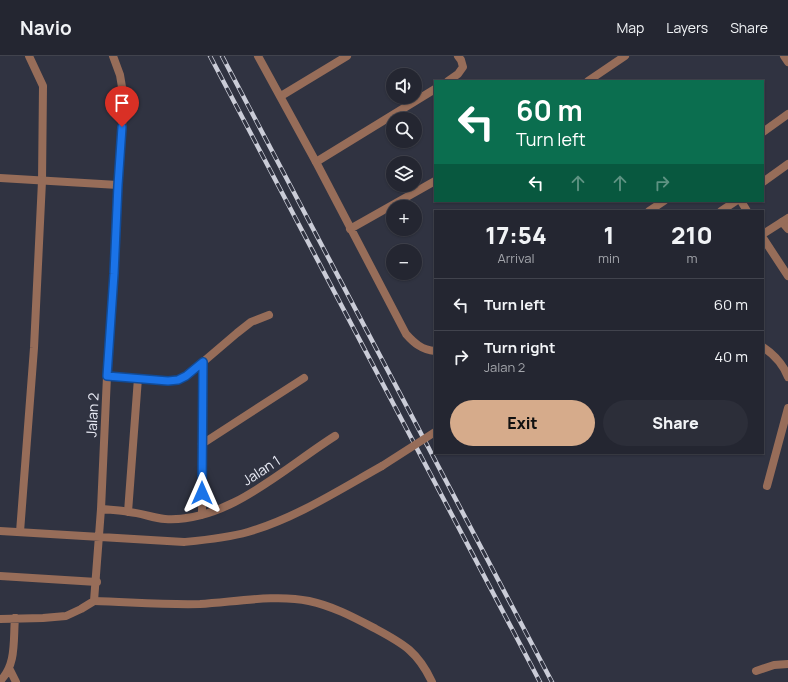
<!DOCTYPE html>
<html lang="en">
<head>
<meta charset="utf-8">
<style>
	:root { --surface:#242631; --page:#2c2e39; --text:#f1f3f6; --muted:#a3a5ab; --line:#41434d; --accent:#d6ab8b }
	body { margin:0; font-family:Manrope,sans-serif; background:var(--page); color:var(--text); height:100vh; display:flex; flex-direction:column; font-size:15px; white-space:nowrap }
	* { box-sizing:border-box; margin:0 }
	p { font-size:13px; color:var(--muted) }
	.icon { flex:none; width:22px; height:22px; fill:none; stroke:currentColor; stroke-width:2; stroke-linecap:round; stroke-linejoin:round }
	.map { position:relative; flex:1; overflow:hidden }
	.details { position:absolute; left:434px; top:154px; width:330px; height:244px; display:flex; flex-direction:column; background:var(--surface); border-radius:0px; box-shadow:0 1px 3px #0004,0 0 0 1px var(--line) }
	.details>* { flex:none }
	.banner { position:absolute; left:434px; top:24px; width:330px; height:122px; border-radius:0px; box-shadow:0 1px 3px #0004,0 0 0 1px var(--line); background:#0b6e4f; color:#fff; overflow:hidden }
	.buttons { position:absolute; left:386px; top:12px; display:grid; gap:8px }
	.buttons a { display:grid; place-items:center; width:36px; height:36px; border-radius:50%; background:var(--surface); box-shadow:0 1px 3px #0004,0 0 0 1px var(--line); font-size:20px }
	.pin { position:absolute; display:grid; place-items:center; width:34px; height:34px; color:#fff; margin:-41px -17px; border-radius:50% 50% 50% 0; rotate:-45deg; box-shadow:0 0 4px #0007 }
	.pin .icon { rotate:45deg }
	.me { position:absolute; width:44px; margin:-22px; rotate:0deg; stroke-linejoin:round; filter:drop-shadow(0 0 3px #0008) }
	.turn { display:flex; align-items:center; gap:14px; height:84px; padding:0 16px; font-size:18px }
	.turn .icon { width:52px; height:52px; stroke-width:2.5 }
	.turn b { display:block; font-size:28px; line-height:34px }
	.lanes { display:flex; align-items:center; height:38px; padding:0 16px; background:#0003; justify-content:center; gap:20px; direction:ltr }
	.lanes .off { opacity:.35 }
	.eta { display:flex; justify-content:space-evenly; align-items:center; height:68px; text-align:center }
	.eta b { font-size:24px; font-weight:800; line-height:28px }
	.action { display:flex; gap:8px; margin-top:auto; padding:8px 16px }
	.action a { flex:1; height:46px; border-radius:24px; background:var(--accent); color:#111; font-size:16px; font-weight:800; line-height:46px; text-align:center }
	.action a+a { background:var(--page); color:var(--text) }
	ul { padding:0; list-style:none }
	li { display:flex; align-items:center; gap:12px; height:52px; padding:0 16px; border-top:1px solid var(--line) }
	li div { flex:1 }
	li b { display:block; font-size:15px }
	li em { font-style:normal }
	header { display:flex; align-items:center; gap:24px; box-sizing:border-box; height:56px; padding:0 20px; background:var(--surface); border-bottom:1px solid var(--line) }
	header strong { font-size:19px }
	nav { display:flex; gap:22px; margin-inline-start:auto; font-size:14px }
	.map>svg:first-child { display:block }
	.lines { fill:none; stroke-linecap:round; stroke-linejoin:round }
	.service { stroke:#976d59; stroke-width:8 }
	.minor { stroke:#976d59; stroke-width:8 }
	.rail-casing { stroke:#caccd7; stroke-width:4.5 }
	.rail { stroke:#303341; stroke-width:3; stroke-dasharray:9; stroke-linecap:butt }
	.minor-bridge { stroke:#976d59; stroke-width:8 }
	.route-casing { stroke:#114b97; stroke-width:10 }
	.route { stroke:#1a73e8; stroke-width:7 }
	.labels { text-anchor:middle; dominant-baseline:central; stroke-width:4; stroke-linejoin:round; paint-order:stroke }
	.street-label { font-size:14px; fill:#e9ebf5; stroke:#303341 }
</style>
</head>
<body>
<header>
<strong>Navio</strong>
<nav><a>Map</a><a>Layers</a><a>Share</a></nav>
</header>
<div class="map">
<svg width="788" height="626" viewBox="0 0 788 626">
	<rect width="100%" height="100%" fill="#303341"/>
	<g class="lines">
		<!-- service -->
		<path class="service" d="M784,0L788,6
			M448,25L458,18L463,11L461,4L458,0
			M316,106L435,33
			M782,166L788,173
			M763,291C775,299 783,308 788,321
			M202,388L304,322
			M767,430L788,352
			M20,476L34,292L42,125L43,30L29,0
			M0,520L97,526
			M94,545C130,546 165,549 200,548C234,546 277,538 309,545C333,550 355,562 376,573C404,588 418,596 432,626"/>
		<!-- minor -->
		<path class="minor" d="M258,0L316,106L406,278C414,287 422,294 435,295
			M588,25L625,0
			M281,40L347,0
			M763,76L788,58
			M0,122L118,129
			M763,126L788,108
			M741,145L747,155
			M649,155L664,145
			M721,155L736,145
			M350,173L435,125
			M763,178L788,162
			M763,182L788,220
			M107,320L168,325L178,324L186,320L203,306
			M101,453C110,454 120,454 129,456C141,457 153,462 165,463C228,467 284,412 335,380
			M128,456L138,322
			M202,459L203,306L237,277L251,266L269,259
			M0,475L184,486C205,484 227,482 248,476C296,462 339,434 382,410
			M0,563L43,562L66,560L81,553L94,545L101,453L107,320L114,218L118,129L123,56V37L120,19L113,0
			M9,612L16,626
			M756,615L774,609L788,608
			M0,625C17,609 13,583 15,562"/>
		<!-- rail casing -->
		<g class="rail-casing">
			<path id="rail" d="M210,0L540,626
				M222,0L552,626"/>
		</g>
		<!-- rail -->
		<use href="#rail" class="rail"/>
		<!-- minor-bridge -->
		<path class="minor-bridge" d="M382,410L435,376"/>
	</g>
	<g class="lines">
		<!-- route casing -->
		<g class="route-casing">
			<path id="route" d="M122,71L118,129L114,218L107,320L168,325L178,324L186,320L203,306L202,437"/>
		</g>
		<!-- route -->
		<use href="#route" class="route"/>
	</g>
	<g class="labels">
		<!-- street labels -->
		<g class="street-label">
			<text transform="translate(92 359) rotate(-87)">Jalan 2</text>
			<text transform="translate(261 414) rotate(-33)">Jalan 1</text>
		</g>
	</g>
</svg>
<div class="buttons">
<a><svg class="icon" aria-label="sound" viewBox="0 0 24 24"><path d="M4 9h4l5-4v14l-5-4H4zM17 9q2 3 0 6"/></svg></a>
<a><svg class="icon" aria-label="search" viewBox="0 0 24 24"><circle cx="10" cy="10" r="6"/><path d="M15 15l6 6"/></svg></a>
<a><svg class="icon" aria-label="layers" viewBox="0 0 24 24"><path d="M12 4l9 5-9 5-9-5zM3 14l9 5 9-5"/></svg></a>
<a>+</a>
<a>−</a>
</div>
<div class="pin" style="left:122px;top:71px;background:#d93025"><svg class="icon" aria-label="arrive" viewBox="0 0 24 24"><path d="M6 21V4h12l-3 4 3 4H6"/></svg></div>
<svg class="me" style="left:202px;top:437px" viewBox="-20 -20 40 40"><path d="M0-17L14 15 0 8-14 15z" fill="#1a73e8" stroke="#fff" stroke-width="4"/></svg>
<div class="banner">
<div class="turn"><svg class="icon" aria-label="left" viewBox="0 0 24 24"><path d="M17 20v-9H6M10 6l-5 5 5 5"/></svg><div><b>60 m</b>Turn left</div></div>
<div class="lanes"><svg class="icon" aria-label="left" viewBox="0 0 24 24"><path d="M17 20v-9H6M10 6l-5 5 5 5"/></svg><svg class="icon off" aria-label="ahead" viewBox="0 0 24 24"><path d="M12 20V5M6 11l6-6 6 6"/></svg><svg class="icon off" aria-label="ahead" viewBox="0 0 24 24"><path d="M12 20V5M6 11l6-6 6 6"/></svg><svg class="icon off" aria-label="right" viewBox="0 0 24 24"><path d="M7 20v-9h11M14 6l5 5-5 5"/></svg></div>
</div>
<section class="details">
<div class="eta">
<div><b>17:54</b><p>Arrival</p></div>
<div><b>1</b><p>min</p></div>
<div><b>210</b><p>m</p></div>
</div>
<ul>
<li><svg class="icon" aria-label="left" viewBox="0 0 24 24"><path d="M17 20v-9H6M10 6l-5 5 5 5"/></svg><div><b>Turn left</b></div><em>60 m</em></li>
<li><svg class="icon" aria-label="right" viewBox="0 0 24 24"><path d="M7 20v-9h11M14 6l5 5-5 5"/></svg><div><b>Turn right</b><p>Jalan 2</p></div><em>40 m</em></li>
</ul>
<div class="action"><a>Exit</a><a>Share</a></div>
</section>
</div>
</body>
</html>
